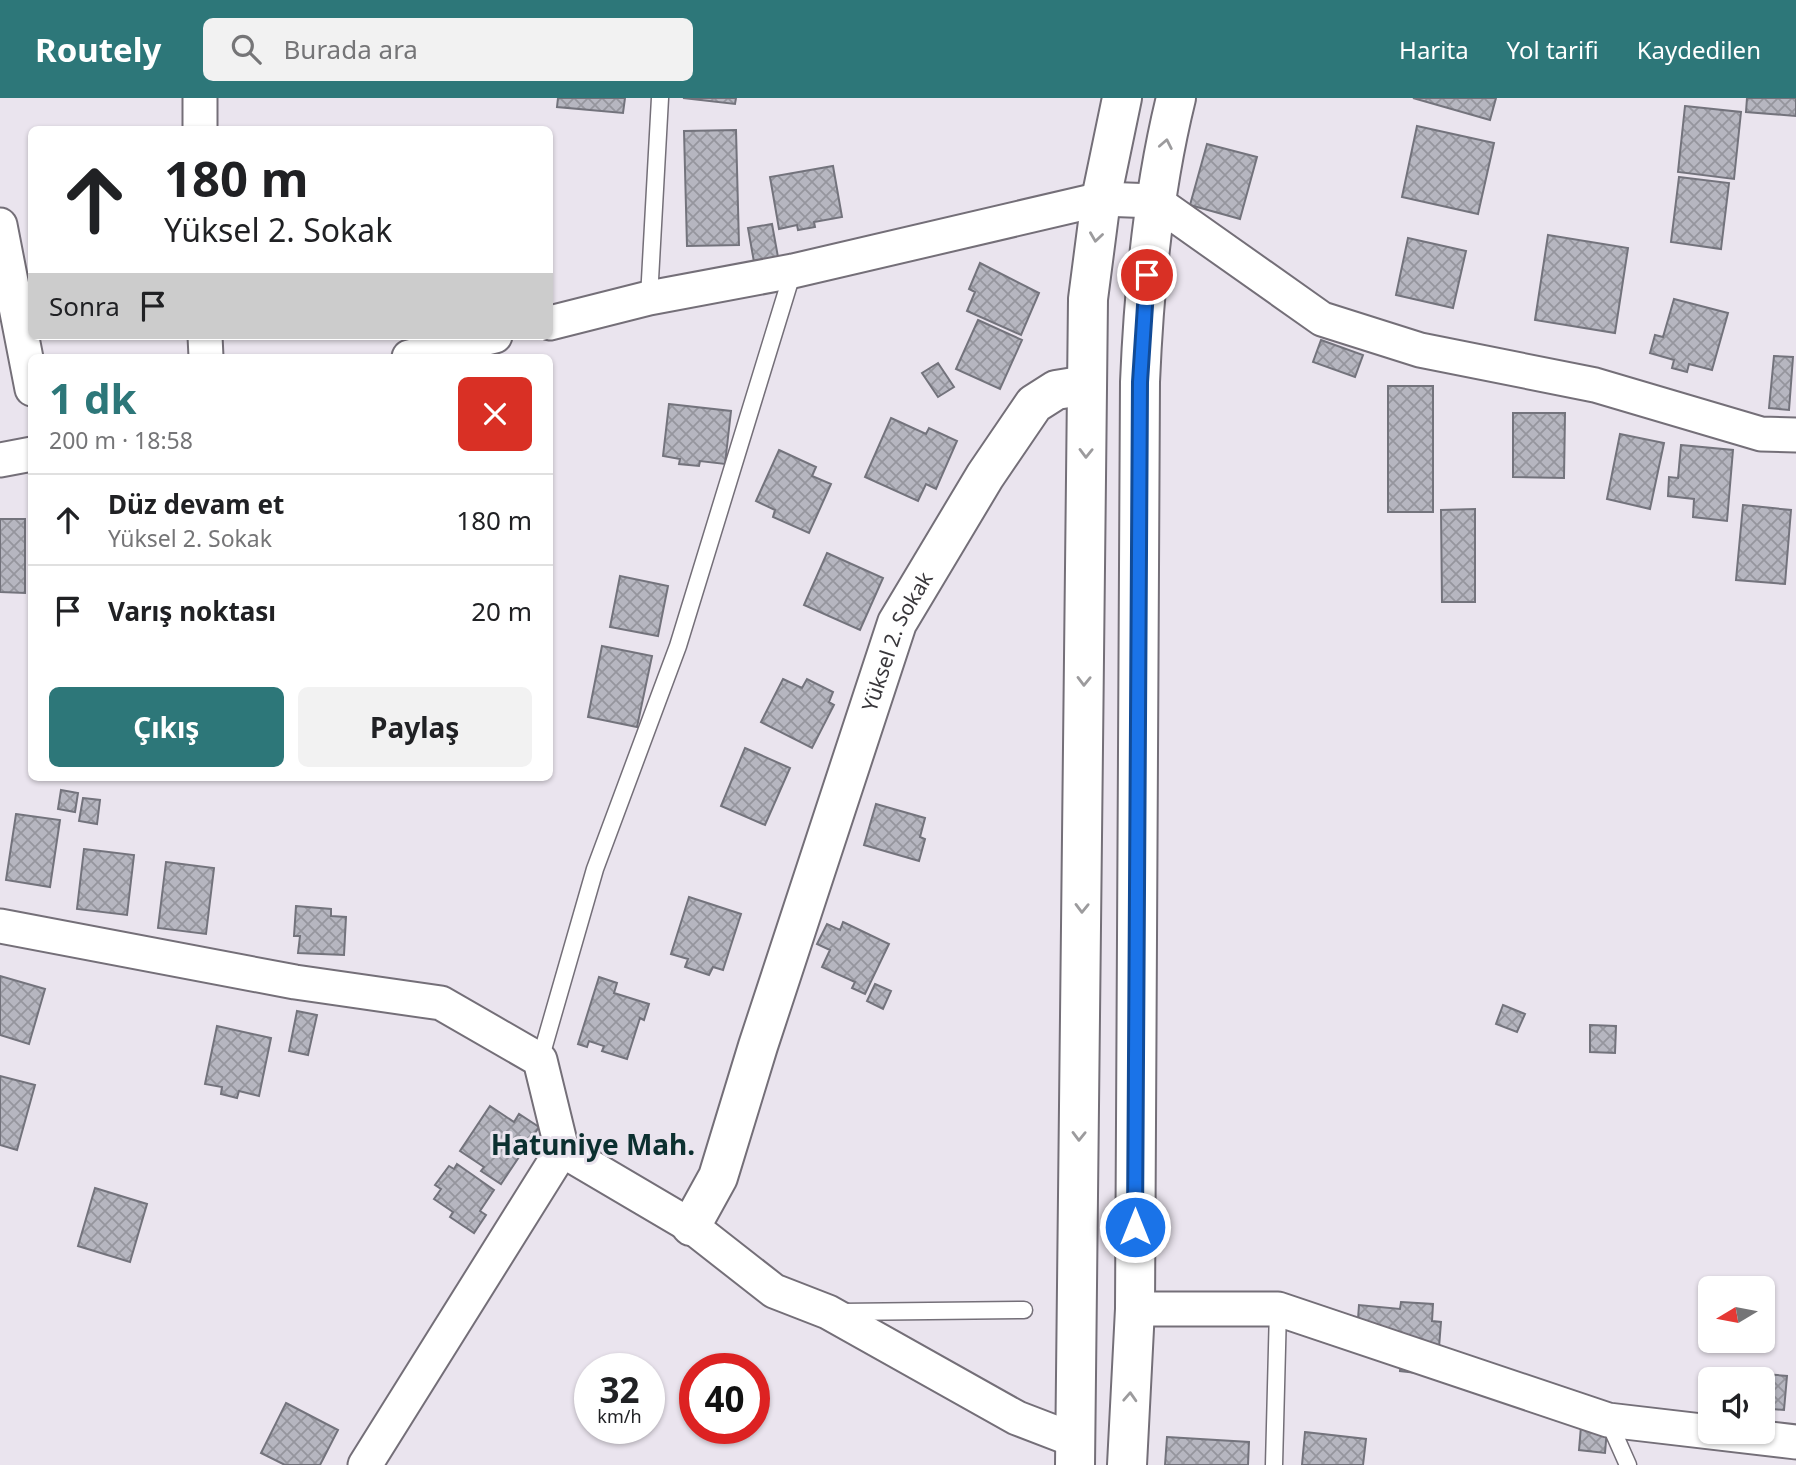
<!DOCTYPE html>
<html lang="tr">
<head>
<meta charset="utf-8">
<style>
	:root { --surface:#fff; --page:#f2f2f2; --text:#202124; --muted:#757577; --line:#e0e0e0; --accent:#2d7779 }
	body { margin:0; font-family:"Noto Sans",sans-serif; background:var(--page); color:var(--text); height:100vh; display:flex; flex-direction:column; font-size:26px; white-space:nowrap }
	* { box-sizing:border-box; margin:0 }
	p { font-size:23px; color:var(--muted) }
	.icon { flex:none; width:38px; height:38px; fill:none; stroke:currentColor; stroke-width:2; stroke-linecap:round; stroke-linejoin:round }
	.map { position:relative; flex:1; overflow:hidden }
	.side { position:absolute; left:28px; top:256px; width:525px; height:427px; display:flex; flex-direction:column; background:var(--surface); border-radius:10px; box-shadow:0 2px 5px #0004 }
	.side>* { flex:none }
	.top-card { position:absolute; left:28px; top:28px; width:525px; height:214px; border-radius:10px; box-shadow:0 2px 5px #0004; background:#fff; color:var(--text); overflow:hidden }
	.needle { width:46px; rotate:260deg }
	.tools { position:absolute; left:1698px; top:1178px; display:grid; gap:14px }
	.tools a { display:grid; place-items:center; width:77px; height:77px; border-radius:10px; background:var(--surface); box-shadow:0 2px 5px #0004; font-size:35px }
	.speed { position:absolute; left:574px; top:1255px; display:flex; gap:14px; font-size:35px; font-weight:700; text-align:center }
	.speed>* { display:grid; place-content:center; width:91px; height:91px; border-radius:50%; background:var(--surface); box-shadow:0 2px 5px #0004; line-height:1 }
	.speed small { font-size:18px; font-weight:400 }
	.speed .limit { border:10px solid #d22; background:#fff; color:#111 }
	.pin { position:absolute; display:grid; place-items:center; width:60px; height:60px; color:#fff; margin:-30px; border:4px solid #fff; border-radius:50%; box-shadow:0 2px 7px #0007 }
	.me { position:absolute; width:77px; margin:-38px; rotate:0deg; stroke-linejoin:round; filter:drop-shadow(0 0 5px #0008) }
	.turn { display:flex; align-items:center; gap:24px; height:147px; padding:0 21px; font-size:32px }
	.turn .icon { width:91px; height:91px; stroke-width:2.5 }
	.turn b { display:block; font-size:49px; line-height:60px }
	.then { display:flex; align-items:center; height:66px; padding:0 21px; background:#0003; gap:14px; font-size:26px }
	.round { display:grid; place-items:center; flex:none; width:74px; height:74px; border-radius:10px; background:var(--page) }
	.headline { display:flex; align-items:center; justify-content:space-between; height:119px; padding:0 21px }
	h1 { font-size:42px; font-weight:700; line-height:52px; color:var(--accent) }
	.action { display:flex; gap:14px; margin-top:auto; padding:14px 21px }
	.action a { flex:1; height:80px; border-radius:10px; background:var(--accent); color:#fff; font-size:28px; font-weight:700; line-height:80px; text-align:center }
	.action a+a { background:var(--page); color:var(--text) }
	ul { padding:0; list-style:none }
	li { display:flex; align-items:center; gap:21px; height:91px; padding:0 21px; border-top:2px solid var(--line) }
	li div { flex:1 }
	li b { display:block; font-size:26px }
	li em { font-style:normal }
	header { display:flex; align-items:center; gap:42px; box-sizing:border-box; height:98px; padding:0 35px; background:var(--accent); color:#fff }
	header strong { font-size:33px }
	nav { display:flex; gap:38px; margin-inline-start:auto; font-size:24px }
	.search { width:490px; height:63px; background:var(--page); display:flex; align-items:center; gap:18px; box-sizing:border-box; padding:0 24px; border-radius:10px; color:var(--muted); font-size:26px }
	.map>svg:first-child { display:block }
	.building { fill:url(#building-cross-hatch); stroke:#73737c; stroke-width:2 }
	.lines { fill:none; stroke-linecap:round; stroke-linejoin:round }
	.service-casing { stroke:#746f78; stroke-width:19 }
	.minor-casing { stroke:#746f78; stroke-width:37 }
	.tertiary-casing { stroke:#746f78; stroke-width:42 }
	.service { stroke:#fff; stroke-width:16 }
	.minor { stroke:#fff; stroke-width:33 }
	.tertiary { stroke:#fff; stroke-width:38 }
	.oneway { stroke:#9c9b9d }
	.route-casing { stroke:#114b97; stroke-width:18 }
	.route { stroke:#1a73e8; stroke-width:12 }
	.labels { text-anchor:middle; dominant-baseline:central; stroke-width:6; stroke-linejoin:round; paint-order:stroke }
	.street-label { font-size:21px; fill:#39373b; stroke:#eae4ee }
	.district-label { font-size:28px; font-weight:bold; fill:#0c3030; stroke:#eae4ee }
</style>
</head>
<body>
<header>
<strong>Routely</strong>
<div class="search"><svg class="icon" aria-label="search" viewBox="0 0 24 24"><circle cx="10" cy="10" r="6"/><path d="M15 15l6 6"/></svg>Burada ara</div>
<nav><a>Harita</a><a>Yol tarifi</a><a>Kaydedilen</a></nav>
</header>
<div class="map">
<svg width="1796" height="1367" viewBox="0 0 1796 1367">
	<defs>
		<pattern id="building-cross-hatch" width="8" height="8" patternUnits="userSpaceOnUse" patternTransform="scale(1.75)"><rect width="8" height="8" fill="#b6b6c0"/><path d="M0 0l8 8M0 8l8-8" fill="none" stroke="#95959d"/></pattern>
	</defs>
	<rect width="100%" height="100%" fill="#eae4ee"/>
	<!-- building -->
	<path class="building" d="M558,0H625L623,15L557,9Z
		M683,0H736L735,6Z
		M1413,0H1496L1490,22Z
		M1747,0H1796V18L1746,14Z
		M1685,8L1741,14L1734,81L1678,74Z
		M1417,28L1494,45L1478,116L1402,99Z
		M736,32L739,147L687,148L684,33Z
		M1207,46L1257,59L1240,121L1190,107Z
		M833,68L842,119L814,124L815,129L798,132L797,127L779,131L770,79Z
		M1679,79L1729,85L1721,151L1671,144Z
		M772,126L778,159L754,164L748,130Z
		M1548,137L1628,150L1615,235L1535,222Z
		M1408,140L1466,153L1453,210L1396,197Z
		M980,165L1039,195L1021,237L967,213L975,194L969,191Z
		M1674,201L1728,215L1712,272L1689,266L1687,274L1672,270L1674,262L1650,255L1655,237L1663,239Z
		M978,222L1022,242L1000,291L956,271Z
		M1321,242L1363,257L1355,279L1313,264Z
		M1774,258L1793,259L1789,312L1769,310Z
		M938,265L954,289L938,299L922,275Z
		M1388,288H1433V414H1388Z
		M669,306L731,313L725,366L700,363L699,368L679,366L680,361L663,358Z
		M1513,315H1565L1564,380L1513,379Z
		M891,320L926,336L929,330L957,343L936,391L926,386L918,403L865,379Z
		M1620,336L1664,345L1650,411L1607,401Z
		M1681,347L1733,352L1727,423L1693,419L1694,401L1668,398L1669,379L1678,380Z
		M779,352L816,369L812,378L831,386L809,435L773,419L775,412L756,403Z
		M1743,407L1791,412L1785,486L1736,482Z
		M1475,411V504H1442L1441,412Z
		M0,421H25V495L0,494Z
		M827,455L883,480L860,532L804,507Z
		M620,478L668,488L658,538L610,529Z
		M602,548L652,558L637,629L588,619Z
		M783,581L802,590L807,581L833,594L829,604L834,607L812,650L761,624Z
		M745,650L790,670L765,727L721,708Z
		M61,692L78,695L75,714L58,711Z
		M83,700L100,702L97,726L79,723Z
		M876,706L925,720L920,739L925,741L919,763L864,747Z
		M16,716L60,722L50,789L6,782Z
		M84,751L134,757L127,817L77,811Z
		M166,764L214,770L206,836L158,830Z
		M689,799L741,816L723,872L713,869L709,877L685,869L688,861L671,856Z
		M296,808L331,811V818L346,819L344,857L298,855L300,838H294Z
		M843,824L889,846L865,896L852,890L855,884L822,869L830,852L817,846L827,826L840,832Z
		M0,878L45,891L29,946L0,937Z
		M599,879L617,885L614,895L649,906L644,922L640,920L627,961L602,953L604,948L589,943L587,949L578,946Z
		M875,886L891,893L883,911L867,903Z
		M1503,907L1525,916L1517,934L1496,926Z
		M297,913L317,917L308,957L289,953Z
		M1590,927L1616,928L1615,955L1590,954Z
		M217,928L271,940L259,998L239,993L237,1000L221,996L222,989L205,986Z
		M0,978L35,987L17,1052L0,1047Z
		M490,1008L514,1024L519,1016L539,1029L501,1086L481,1073L484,1069L460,1053Z
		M457,1066L494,1092L480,1113L486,1117L474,1135L450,1119L453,1114L434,1101L441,1091L435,1087L449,1068L454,1071Z
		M95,1090L147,1106L130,1164L78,1148Z
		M1401,1204L1433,1206L1432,1223L1441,1224L1438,1262L1426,1276L1400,1273L1401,1259L1357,1235L1359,1207L1400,1211Z
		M1754,1275L1787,1278L1784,1312L1762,1310V1281H1753Z
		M286,1305L338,1332L320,1367H285L261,1355Z
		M1581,1328L1607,1331L1605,1355L1579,1352Z
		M1305,1334L1366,1341L1363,1367H1302Z
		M1167,1339L1249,1344L1248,1367H1165Z"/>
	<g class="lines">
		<!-- service casing -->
		<g class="service-casing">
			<path id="service" d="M649,200L660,0
				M540,962L595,771L678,548L793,173
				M841,1214L1024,1212
				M1608,1322L1628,1367
				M1274,1367L1278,1211"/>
		</g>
		<!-- minor casing -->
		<g class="minor-casing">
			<path id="minor" d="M200,0V32
				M0,127L32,291
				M550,225L649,200L793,173L1101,101L1155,103L1322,221L1420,252L1595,287L1761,336L1796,337
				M205,238L206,259
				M409,259L495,238
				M0,362L32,356
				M0,828L295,884L441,905L540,962L562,1052L691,1128L774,1193L828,1214L1017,1320L1077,1343
				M1135,1211H1278L1608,1322L1796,1344
				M365,1367L562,1052"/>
		</g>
		<!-- tertiary casing -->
		<g class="tertiary-casing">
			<g id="tertiary">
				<path id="s1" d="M691,1128L718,1079L758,948L897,525L985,378L1034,306L1056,292L1087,287"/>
				<path d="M1075,1367L1088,201L1101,101L1122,0"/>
				<path d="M1127,1367L1135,1211L1140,284C1144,188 1153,93 1176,0"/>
			</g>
		</g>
		<!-- service -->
		<use href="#service" class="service"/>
		<!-- minor -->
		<use href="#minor" class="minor"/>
		<!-- tertiary -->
		<use href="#tertiary" class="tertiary"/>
	</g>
	<!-- one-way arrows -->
	<defs><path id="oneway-chevron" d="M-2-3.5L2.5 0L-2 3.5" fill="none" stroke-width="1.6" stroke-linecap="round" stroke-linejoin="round" transform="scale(1.75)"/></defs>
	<g class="oneway">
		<use href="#oneway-chevron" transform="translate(1166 46) rotate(-79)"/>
		<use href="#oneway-chevron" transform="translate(1096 139) rotate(98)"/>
		<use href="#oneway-chevron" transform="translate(1086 355) rotate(91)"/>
		<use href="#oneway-chevron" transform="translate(1084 583) rotate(91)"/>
		<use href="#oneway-chevron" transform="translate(1082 810) rotate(91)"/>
		<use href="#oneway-chevron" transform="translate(1079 1038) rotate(91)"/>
		<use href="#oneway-chevron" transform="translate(1130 1299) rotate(-87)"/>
	</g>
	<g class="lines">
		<!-- route casing -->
		<g class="route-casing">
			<path id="route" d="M1135,1129L1140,284L1147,177"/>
		</g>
		<!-- route -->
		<use href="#route" class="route"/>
	</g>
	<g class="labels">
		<!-- street labels -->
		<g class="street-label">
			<text stroke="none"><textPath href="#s1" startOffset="621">Yüksel 2. Sokak</textPath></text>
		</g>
		<!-- district labels -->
		<g class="district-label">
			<text x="593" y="1046">Hatuniye Mah.</text>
		</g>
	</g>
</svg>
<div class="tools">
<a><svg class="needle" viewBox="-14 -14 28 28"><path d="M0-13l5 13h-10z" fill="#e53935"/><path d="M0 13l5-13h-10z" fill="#757577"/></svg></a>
<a><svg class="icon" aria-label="sound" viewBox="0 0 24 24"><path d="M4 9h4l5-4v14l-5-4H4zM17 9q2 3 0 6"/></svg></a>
</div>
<div class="speed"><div>32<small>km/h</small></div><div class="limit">40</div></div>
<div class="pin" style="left:1147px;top:177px;background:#d93025"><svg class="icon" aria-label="arrive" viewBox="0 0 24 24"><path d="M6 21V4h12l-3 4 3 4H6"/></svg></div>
<svg class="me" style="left:1135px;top:1129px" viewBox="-20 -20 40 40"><circle r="17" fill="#1a73e8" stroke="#fff" stroke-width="3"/><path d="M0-11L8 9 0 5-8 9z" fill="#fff"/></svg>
<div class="top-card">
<div class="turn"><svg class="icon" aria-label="ahead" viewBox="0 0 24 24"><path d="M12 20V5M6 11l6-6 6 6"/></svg><div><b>180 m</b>Yüksel 2. Sokak</div></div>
<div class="then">Sonra<svg class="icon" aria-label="arrive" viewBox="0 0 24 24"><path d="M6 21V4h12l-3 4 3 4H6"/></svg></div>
</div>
<section class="side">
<div class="headline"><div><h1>1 dk</h1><p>200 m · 18:58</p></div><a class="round" style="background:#d93025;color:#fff"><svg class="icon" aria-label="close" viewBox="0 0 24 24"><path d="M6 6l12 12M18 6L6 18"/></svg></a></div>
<ul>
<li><svg class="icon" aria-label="ahead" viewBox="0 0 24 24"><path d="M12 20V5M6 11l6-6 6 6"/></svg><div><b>Düz devam et</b><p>Yüksel 2. Sokak</p></div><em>180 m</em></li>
<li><svg class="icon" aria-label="arrive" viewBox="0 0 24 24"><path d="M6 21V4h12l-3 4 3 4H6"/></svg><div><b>Varış noktası</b></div><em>20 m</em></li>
</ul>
<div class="action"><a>Çıkış</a><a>Paylaş</a></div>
</section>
</div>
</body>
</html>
